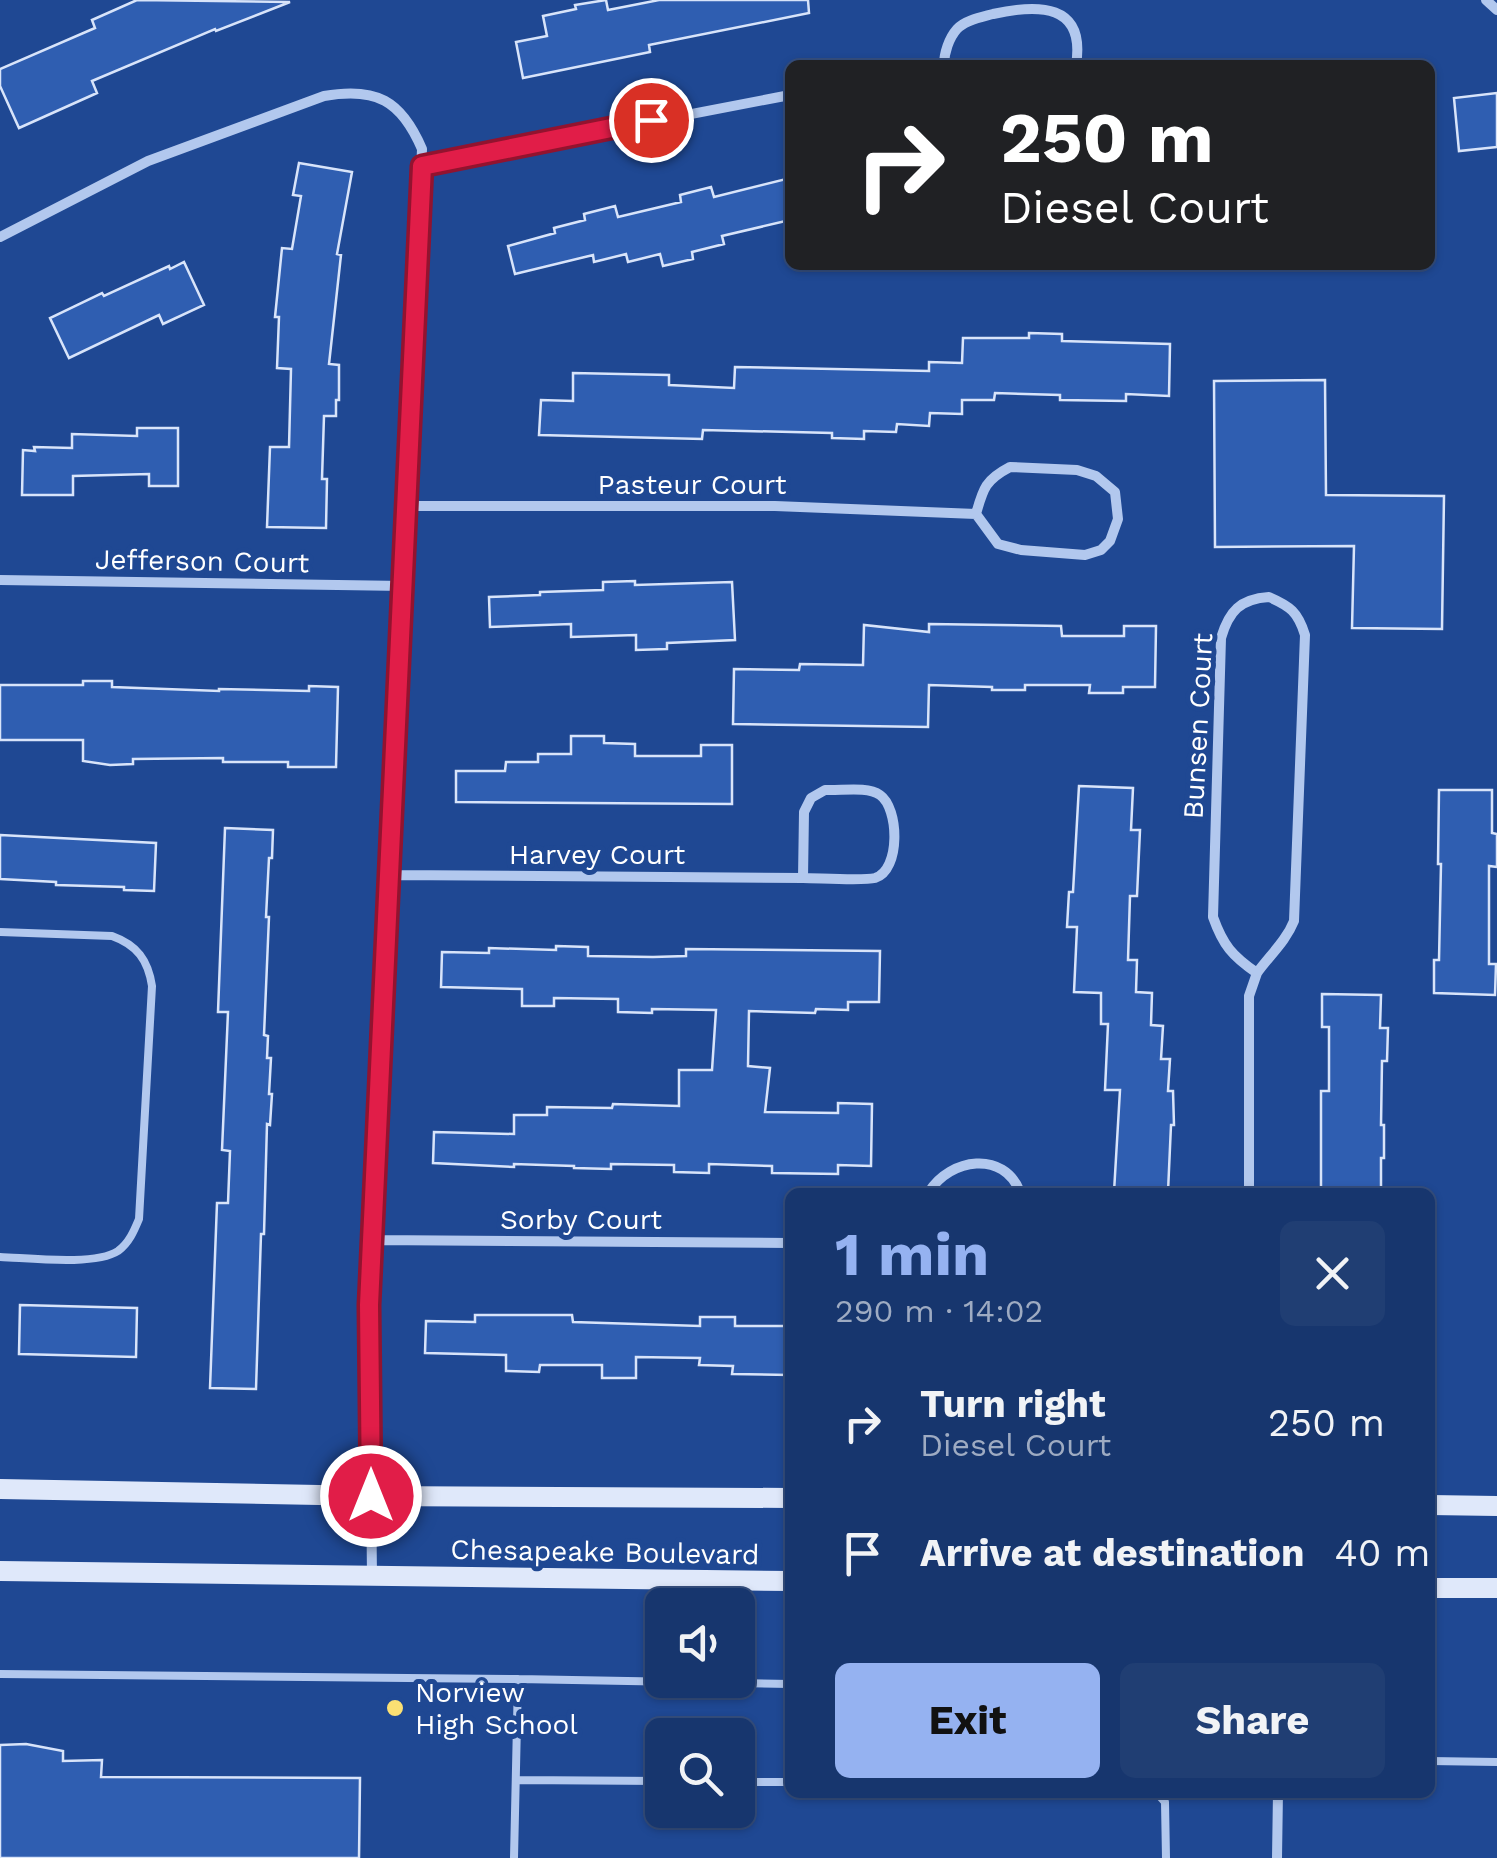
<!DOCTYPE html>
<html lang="en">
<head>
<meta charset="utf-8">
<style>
	:root { --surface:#17366e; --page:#203e73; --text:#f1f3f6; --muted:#9eabc2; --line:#365081; --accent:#95b2f1 }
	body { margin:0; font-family:"Work Sans",sans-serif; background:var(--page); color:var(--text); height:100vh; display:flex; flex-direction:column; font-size:38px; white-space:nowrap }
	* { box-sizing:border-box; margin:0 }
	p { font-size:32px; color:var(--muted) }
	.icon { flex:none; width:55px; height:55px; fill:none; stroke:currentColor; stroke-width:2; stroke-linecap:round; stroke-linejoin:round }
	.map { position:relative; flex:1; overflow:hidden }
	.side { position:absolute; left:785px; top:1188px; width:650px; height:610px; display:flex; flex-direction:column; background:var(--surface); border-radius:15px; box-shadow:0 2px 8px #0004,0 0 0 2px var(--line) }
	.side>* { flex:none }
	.top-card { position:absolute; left:785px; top:60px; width:650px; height:210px; border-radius:15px; box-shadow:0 2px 8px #0004,0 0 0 2px var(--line); background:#202124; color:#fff; overflow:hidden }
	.fabs { position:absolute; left:645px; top:1588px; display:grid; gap:20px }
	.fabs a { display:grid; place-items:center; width:110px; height:110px; border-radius:15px; background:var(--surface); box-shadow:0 2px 8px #0004,0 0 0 2px var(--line); font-size:50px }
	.pin { position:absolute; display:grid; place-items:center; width:85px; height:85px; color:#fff; margin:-42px; border:5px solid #fff; border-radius:50%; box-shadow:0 2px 10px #0007 }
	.me { position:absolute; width:110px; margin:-55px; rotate:0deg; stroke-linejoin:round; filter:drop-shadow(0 0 8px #0008) }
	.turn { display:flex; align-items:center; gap:35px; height:210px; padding:0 50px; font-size:45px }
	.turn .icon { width:130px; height:130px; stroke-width:2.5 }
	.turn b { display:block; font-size:70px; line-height:85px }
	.round { display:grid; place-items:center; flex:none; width:105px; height:105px; border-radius:15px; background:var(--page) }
	.overview { display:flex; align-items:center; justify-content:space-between; height:170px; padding:0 50px }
	h1 { font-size:60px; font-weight:700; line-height:75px; color:var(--accent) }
	.action { display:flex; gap:20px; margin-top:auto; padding:20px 50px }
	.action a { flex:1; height:115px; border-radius:15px; background:var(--accent); color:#111; font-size:40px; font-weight:700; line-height:115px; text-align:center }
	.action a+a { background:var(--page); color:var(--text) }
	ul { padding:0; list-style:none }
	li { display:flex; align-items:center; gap:30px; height:130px; padding:0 50px }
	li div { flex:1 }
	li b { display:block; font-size:38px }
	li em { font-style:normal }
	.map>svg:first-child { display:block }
	.building { fill:#2f5eb1; stroke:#d8e4fa; stroke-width:2.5 }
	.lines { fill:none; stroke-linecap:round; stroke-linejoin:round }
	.service { stroke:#b2c8ee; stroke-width:8 }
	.minor { stroke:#b2c8ee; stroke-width:10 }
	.secondary { stroke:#dfe8fa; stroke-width:20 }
	.route-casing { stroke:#92132f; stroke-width:25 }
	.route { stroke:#e11d48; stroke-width:18 }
	.poi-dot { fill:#fbe073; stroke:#1f4893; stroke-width:4 }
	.labels { text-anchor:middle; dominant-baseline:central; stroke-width:10; stroke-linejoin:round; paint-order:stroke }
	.street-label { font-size:28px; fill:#fff; stroke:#1f4893 }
	.poi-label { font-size:28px; fill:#fff; stroke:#1f4893; text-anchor:start }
</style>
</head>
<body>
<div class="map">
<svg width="1497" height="1858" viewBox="0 0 1497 1858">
	<rect width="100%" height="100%" fill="#1f4893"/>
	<!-- building -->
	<path class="building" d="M137,0L290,2L216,31L215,29L92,81L97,93L19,128L0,86V69L95,28L92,20Z
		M606,0L608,10L659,0H808L809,13L649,45L650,52L523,78L516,42L547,36L543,16L576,9L575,5Z
		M1497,93V147L1459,151L1454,98Z
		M299,163L352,172L337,254L341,255L329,364L339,365V400H336V416H324L322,479H327L326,528L267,527L270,447H289L291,369L277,368L279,317H275L282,248L292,249L301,196L293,195Z
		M790,178V220L722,236L724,244L692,252L693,259L663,266L660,254L628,262L626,254L594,262L593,255L515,274L508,246L555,233L554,228L585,220L584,214L615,206L618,217L681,202L680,195L711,187L714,197Z
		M184,262L204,305L163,324L159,315L69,358L50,318L102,293L104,296L169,266L170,269Z
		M1029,333L1062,334V341L1170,344L1169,396L1126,394V401L1060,400V395L995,393L994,400H962V414L930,413L929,426L897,424L896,432L864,431V439L832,438V433L703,430L702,439L539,435L541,400L573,401V373L669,375V385L734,388L735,367L929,371V362L962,363L963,338H1029Z
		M1325,380L1326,495L1444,496L1442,629L1352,628L1354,546L1215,547L1214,381Z
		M137,428H178V486H149V474L73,476V495H22L23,450L35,451L34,447L72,448V434L137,436Z
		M635,581V585L732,582L735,640L667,643V649L636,650V635L571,637V624L490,627L489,597L540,595V592L603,590V582Z
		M929,624L1061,626L1062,636H1124V626H1156L1155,687H1123V693H1089L1090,685H1025V690H992V687L929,685L928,727L733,724L734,669L799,670L800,664L863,665L864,625L929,632Z
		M83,681H112V687L219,691V689L309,691V686L338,687L336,767H288V762H223V758L133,759V764L110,765L83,761V740H0V685H83Z
		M571,736H604V743L635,744V756H701V745H732V804L456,802V771H505L506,762H538V754H571Z
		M1079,786L1133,788L1131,830H1140L1137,896H1130L1128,960H1137L1136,992L1152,993L1151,1025L1163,1026L1161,1059H1170L1168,1091H1173L1174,1125H1171L1168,1192H1114L1120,1090H1105L1108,1024H1101V993L1074,992L1077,927H1067L1069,892H1073Z
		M1439,790H1492V833L1497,834V867L1489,866V964H1496L1495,995L1434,993V960H1439L1441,864H1438Z
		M225,828L273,830L272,858H269L266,917H269L264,1035L268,1036L267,1058H271L269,1094H272L270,1125L267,1124L264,1234H261L256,1389L210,1388L217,1203H228L230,1151L222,1150L228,1012H218Z
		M0,835L156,843L154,891L124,890V887L56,885V882L0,879Z
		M556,946L588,947V956L653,957L686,956V949L880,951L879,1002H848V1010L816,1009L815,1013L749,1011L748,1066L770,1068L765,1112L838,1113V1103L872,1104L871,1166L838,1165V1174L772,1173V1166L709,1164V1173L674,1172V1165L611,1164V1169L574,1168V1166L514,1164V1167L433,1163L434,1132L514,1134V1115H547V1107L612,1108L613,1104L679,1106V1070H712L716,1010L652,1009V1013L618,1012V999L554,998V1006H522V989L441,987L442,952L489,953V948L556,950Z
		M1322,994L1381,995L1380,1028H1388L1387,1061H1382L1381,1125H1384V1158H1381V1192H1321V1091H1329V1027H1322Z
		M20,1305L137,1308L136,1357L19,1354Z
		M475,1315H572L573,1322L700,1326V1317H735V1326H790V1375L732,1374L733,1366L699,1365L700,1358L636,1357V1378H602V1365H540L539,1372L506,1371V1355L425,1353L426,1321L475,1322Z
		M26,1744L63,1751V1761L102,1760L101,1777L360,1778L359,1858H0V1745Z"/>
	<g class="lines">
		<!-- service -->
		<path class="service" d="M0,932L112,936C137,945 148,960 152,986L139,1219C134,1231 129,1243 118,1251C95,1266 29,1258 0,1257
			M0,1674L518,1679L790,1684
			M1430,1761L1497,1762
			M516,1780L662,1781
			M738,1782H790
			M1156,1792L1165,1802L1166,1858
			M514,1858L518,1679"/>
		<!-- minor -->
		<path class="minor" d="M1486,0L1497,10
			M944,65C944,53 949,38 957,29C965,20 982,17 993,14C1038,4 1086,3 1076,65
			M422,166L790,95
			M0,237L148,161L324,96C376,87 401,100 422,149L391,875L369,1305L372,1576
			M1010,467L1077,470L1096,476L1115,492L1118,519L1110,541L1101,550L1085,555L1021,550L998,544L976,514C983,489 985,480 1010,467Z
			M408,506H775L976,514
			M0,580L404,586
			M1269,597C1290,606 1298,612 1305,635L1294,921C1286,941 1270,955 1257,973C1232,956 1223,945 1213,917L1221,638C1229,611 1240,599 1269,597Z
			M825,790C841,791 867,786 880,795C899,808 901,870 875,878C863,881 818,878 803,878L804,812L811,798Z
			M391,875L803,878
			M929,1192C950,1158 1004,1150 1020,1192
			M1249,1192V996L1257,973
			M373,1240L790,1243
			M1277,1858L1278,1792"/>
		<!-- secondary -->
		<path class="secondary" d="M0,1489L371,1496L790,1498
			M1430,1505L1497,1506
			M0,1571L790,1581
			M1430,1588H1497"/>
	</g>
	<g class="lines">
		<!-- route casing -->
		<g class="route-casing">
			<path id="route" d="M371,1496L369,1305L422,166L651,120"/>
		</g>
		<!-- route -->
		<use href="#route" class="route"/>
	</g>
	<!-- markers -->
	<circle class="poi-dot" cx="395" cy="1708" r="10"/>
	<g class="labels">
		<!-- street labels -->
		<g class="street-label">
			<text x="692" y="484">Pasteur Court</text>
			<text transform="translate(202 561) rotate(1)">Jefferson Court</text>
			<text transform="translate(1198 726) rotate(-87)">Bunsen Court</text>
			<text x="597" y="854">Harvey Court</text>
			<text x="581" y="1219">Sorby Court</text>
			<text transform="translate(605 1552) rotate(1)">Chesapeake Boulevard</text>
		</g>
		<!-- poi labels -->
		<g class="poi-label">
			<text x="415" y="1692">Norview<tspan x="415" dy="32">High School</tspan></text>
		</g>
	</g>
</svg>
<div class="fabs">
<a><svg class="icon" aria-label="sound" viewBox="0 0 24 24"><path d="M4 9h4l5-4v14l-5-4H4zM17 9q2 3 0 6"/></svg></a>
<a><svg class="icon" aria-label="search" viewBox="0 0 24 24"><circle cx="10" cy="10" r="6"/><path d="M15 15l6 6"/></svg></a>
</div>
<div class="pin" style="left:651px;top:120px;background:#d93025"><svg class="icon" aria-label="arrive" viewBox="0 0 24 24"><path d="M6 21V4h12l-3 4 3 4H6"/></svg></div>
<svg class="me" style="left:371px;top:1496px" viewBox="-20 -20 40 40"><circle r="17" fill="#e11d48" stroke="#fff" stroke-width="3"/><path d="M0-11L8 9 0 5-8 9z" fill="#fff"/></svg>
<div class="top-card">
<div class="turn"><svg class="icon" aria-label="right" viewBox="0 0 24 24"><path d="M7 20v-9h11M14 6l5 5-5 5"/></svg><div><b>250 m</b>Diesel Court</div></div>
</div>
<section class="side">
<div class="overview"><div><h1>1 min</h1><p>290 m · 14:02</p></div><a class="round"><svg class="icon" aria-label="close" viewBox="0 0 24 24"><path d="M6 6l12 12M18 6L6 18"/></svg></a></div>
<ul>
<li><svg class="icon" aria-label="right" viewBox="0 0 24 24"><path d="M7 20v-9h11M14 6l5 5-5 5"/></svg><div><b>Turn right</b><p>Diesel Court</p></div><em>250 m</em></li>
<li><svg class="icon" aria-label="arrive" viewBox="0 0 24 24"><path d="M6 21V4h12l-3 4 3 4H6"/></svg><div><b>Arrive at destination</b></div><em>40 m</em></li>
</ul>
<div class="action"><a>Exit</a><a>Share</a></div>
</section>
</div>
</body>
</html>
